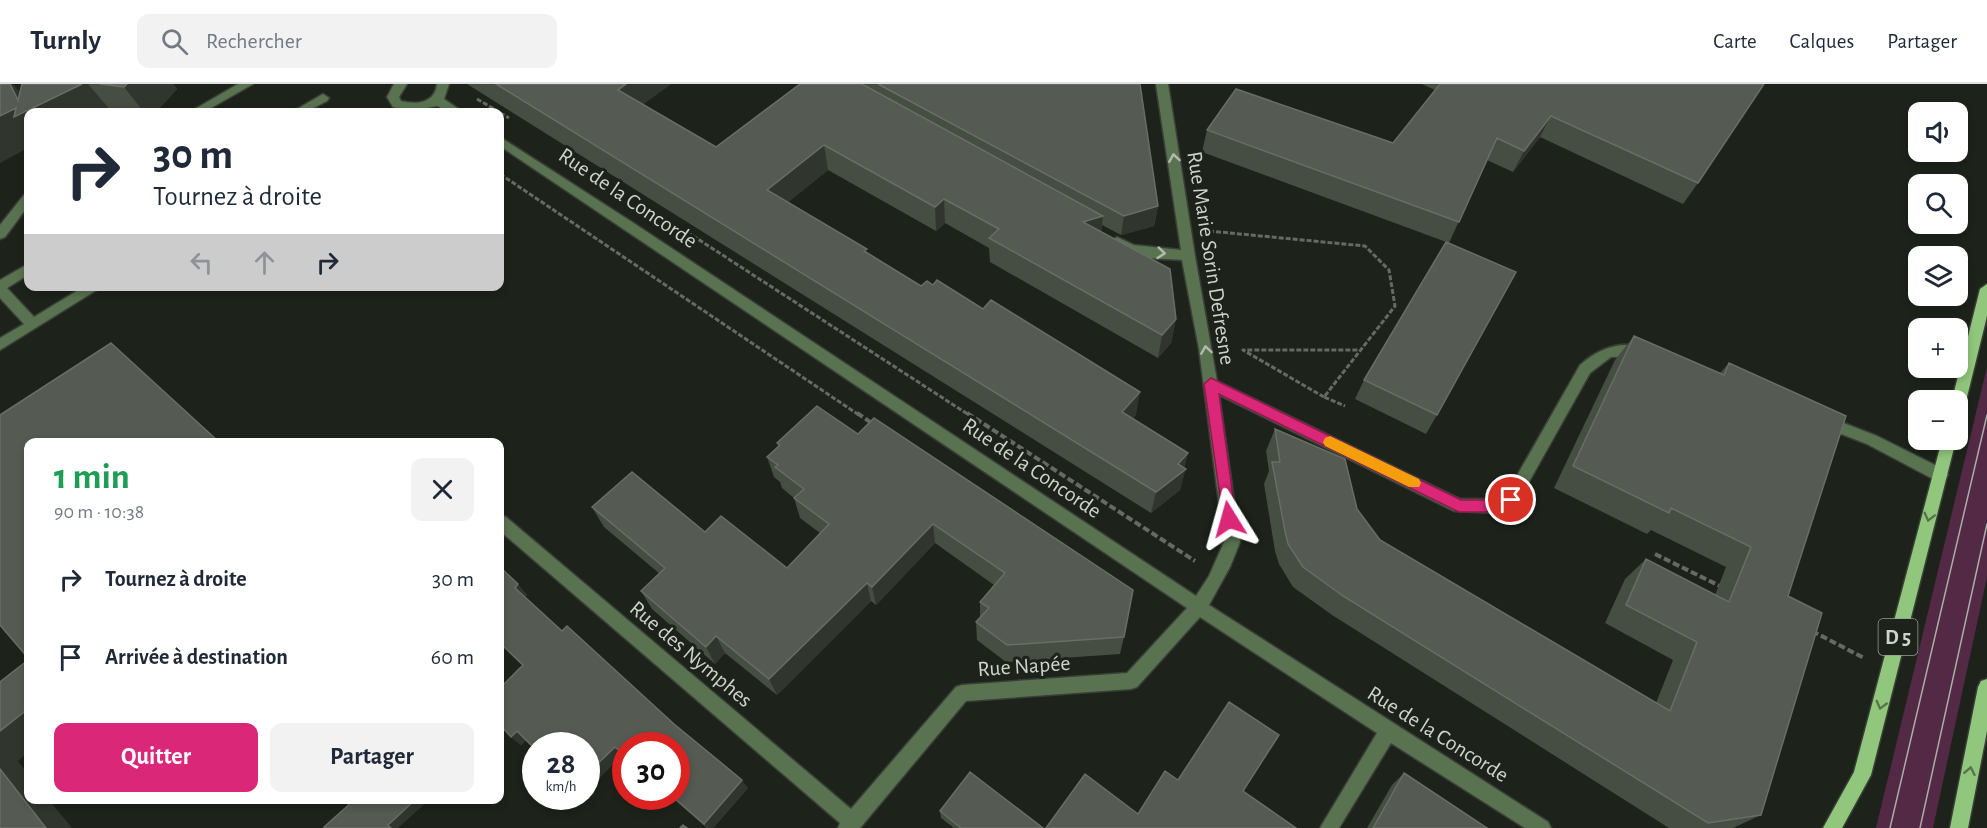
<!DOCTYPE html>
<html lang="fr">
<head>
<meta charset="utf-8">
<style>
	:root { --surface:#fff; --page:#f2f2f3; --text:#1f2937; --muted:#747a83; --line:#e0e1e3; --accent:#db2777 }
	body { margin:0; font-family:"Alegreya Sans",sans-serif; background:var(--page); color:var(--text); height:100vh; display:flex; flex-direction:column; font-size:22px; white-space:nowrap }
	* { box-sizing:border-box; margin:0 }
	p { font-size:20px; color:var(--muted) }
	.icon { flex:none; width:33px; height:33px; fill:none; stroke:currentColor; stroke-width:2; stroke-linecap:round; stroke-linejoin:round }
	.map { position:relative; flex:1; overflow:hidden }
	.drawer { position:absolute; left:24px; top:354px; width:480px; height:366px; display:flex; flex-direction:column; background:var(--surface); border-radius:12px; box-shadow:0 3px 9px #0003 }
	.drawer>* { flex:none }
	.hud { position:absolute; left:24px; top:24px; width:480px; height:183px; border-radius:12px; box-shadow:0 3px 9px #0003; background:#fff; color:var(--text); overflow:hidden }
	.buttons { position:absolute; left:1908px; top:18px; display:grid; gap:12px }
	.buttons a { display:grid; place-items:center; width:60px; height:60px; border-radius:12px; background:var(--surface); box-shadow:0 3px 9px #0003; font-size:30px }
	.speed { position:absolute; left:522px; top:648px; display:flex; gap:12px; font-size:30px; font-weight:700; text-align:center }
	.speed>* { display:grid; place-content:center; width:78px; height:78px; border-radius:50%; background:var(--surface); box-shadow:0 3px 9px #0003; line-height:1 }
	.speed small { font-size:15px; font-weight:400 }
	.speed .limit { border:9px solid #d22; background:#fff; color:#111 }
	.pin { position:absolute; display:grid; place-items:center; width:51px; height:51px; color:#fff; margin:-26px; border:3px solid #fff; border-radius:50%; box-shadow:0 2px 6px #0007 }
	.me { position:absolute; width:66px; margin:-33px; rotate:352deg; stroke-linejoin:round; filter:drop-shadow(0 0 4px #0008) }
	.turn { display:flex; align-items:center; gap:21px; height:126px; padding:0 30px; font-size:27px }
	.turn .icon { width:78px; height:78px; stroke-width:2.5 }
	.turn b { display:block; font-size:42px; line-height:51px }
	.lanes { display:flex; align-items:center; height:57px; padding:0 30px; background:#0003; justify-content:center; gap:30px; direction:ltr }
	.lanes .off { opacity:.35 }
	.round { display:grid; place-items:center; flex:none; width:63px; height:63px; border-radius:12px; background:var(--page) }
	.overview { display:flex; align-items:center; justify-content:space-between; height:102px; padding:0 30px }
	h1 { font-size:36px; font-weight:700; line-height:45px; color:#1e9e55 }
	.primary-button { display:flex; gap:12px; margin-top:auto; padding:12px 30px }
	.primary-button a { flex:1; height:69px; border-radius:12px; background:var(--accent); color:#fff; font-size:24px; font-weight:700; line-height:69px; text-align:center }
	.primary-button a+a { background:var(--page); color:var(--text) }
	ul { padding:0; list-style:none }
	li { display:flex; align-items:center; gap:18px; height:78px; padding:0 30px }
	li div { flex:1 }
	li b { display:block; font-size:22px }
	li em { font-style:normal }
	header { display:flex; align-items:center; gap:36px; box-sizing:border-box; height:84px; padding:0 30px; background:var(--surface); border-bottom:2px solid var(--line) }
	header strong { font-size:28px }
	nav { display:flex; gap:33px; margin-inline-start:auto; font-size:21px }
	.search { width:420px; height:54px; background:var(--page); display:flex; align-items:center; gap:15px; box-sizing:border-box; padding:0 21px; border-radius:12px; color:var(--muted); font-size:22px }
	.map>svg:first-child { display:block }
	.green { fill:#542945 }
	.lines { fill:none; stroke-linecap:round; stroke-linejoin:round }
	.minor-casing { stroke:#393f37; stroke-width:3 }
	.major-casing { stroke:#393f37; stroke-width:3 }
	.path-far1 { stroke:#656b63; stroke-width:3; stroke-dasharray:5 2; stroke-linecap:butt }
	.path { stroke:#656b63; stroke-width:4; stroke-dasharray:7 3; stroke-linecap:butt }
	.minor { fill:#597350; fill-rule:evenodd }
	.major { fill:#91c77c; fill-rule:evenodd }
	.tram { stroke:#a9aea7; stroke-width:1.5 }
	.wall { fill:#464d43 }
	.shaded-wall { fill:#30362d }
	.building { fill:#555b52; stroke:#686e65; stroke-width:1.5 }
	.oneway { stroke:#b1bbae }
	.oneway2 { stroke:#57754b }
	.route { fill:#db2777; stroke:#8e194d; stroke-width:1.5 }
	.slow { fill:#f59e0b }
	.labels { text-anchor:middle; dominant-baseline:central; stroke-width:6; stroke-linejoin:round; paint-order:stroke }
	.shield { fill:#1d231a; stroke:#999e97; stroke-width:1.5 }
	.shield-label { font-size:21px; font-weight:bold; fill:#ced3cd }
	.street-label { font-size:22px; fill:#ced3cd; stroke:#1d231a }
</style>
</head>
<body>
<header>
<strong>Turnly</strong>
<div class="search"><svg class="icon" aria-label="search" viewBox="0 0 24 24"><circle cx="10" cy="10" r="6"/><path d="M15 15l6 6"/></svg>Rechercher</div>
<nav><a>Carte</a><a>Calques</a><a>Partager</a></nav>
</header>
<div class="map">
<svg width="1987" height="744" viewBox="0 0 1987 744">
	<rect width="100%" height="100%" fill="#1d231a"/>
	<!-- green -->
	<path class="green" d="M1987,283V493L1933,744H1876Z"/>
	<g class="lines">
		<!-- minor casing -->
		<g class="minor-casing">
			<path id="minor" d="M238,0H253L204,28H190Z
				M394,0H407L399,13L401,17C417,21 435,19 437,0H449L444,15L463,28H449L437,22L411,27L393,23L387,13Z
				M1156,0H1168L1195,172L1217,297L1460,415H1496L1506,411L1580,281C1599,264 1621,256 1646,264L1648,268L1646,272L1611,273L1590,289L1516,421L1497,429L1454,427L1219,311L1240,458L1230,483L1209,521L1548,738L1551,744H1525L1391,659L1339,744H1320L1377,649L1200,533L1137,603L1131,605L966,617L860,744H838L840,739L500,447V431L506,433L851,725L956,603L962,601L1127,589L1187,524L500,62V53L635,140L1196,512L1209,492L1224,458L1199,265L1182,176C1161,174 1125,177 1110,158L1117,153L1134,161L1181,166Z
				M323,10L329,14L327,17L306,28H292Z
				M28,110V122L5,153L0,155V141L24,111Z
				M28,180V191L7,204L34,233L85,202H103L0,266V254L24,240L0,214V196Z
				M1823,331L1877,352L1945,386L1948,391L1945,396L1940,397L1935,396L1867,360L1818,341L1816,337L1818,333Z"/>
		</g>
		<!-- major casing -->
		<g class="major-casing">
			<path id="major" d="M1987,200V232L1965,321L1963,325L1958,327V316H1952L1980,205Z
				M1942,356H1956L1871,691L1842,744H1823L1854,688Z
				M1987,595V647L1968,744H1950L1978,603L1981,597Z"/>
		</g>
		<!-- path-far1 -->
		<path class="path-far1" d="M477,15L499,28
			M500,29L509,34
			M500,90L859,331
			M1209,147L1365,162L1389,186L1395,222L1324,313L1345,322
			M687,148L969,331
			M1324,313L1243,266H1359"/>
		<!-- path -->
		<path class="path" d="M857,329L873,340
			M967,329L1195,477
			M1655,470L1722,503
			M1812,547L1864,574"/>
		<!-- minor -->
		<use href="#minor" class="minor"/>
		<!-- major -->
		<use href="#major" class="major"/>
		<!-- tram -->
		<path class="tram" d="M1890,744L1987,331
			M1920,744L1987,440"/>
	</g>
	<!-- wall -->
	<path class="wall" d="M12,0L20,9L22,0H173L177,5L156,28H28Z
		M467,0H671L643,20L716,63L800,0H1140L1158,122L1154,142L1121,151L1102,141L1101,148L1176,235L1171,259L1158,274L990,178L989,164L945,139L936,147L828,86L788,118L921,202L1136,331L1132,335L1188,369L1184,384L1180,406L1151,429Z
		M1422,0H1764L1698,99L1683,120L1540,53L1513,88L1487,76L1449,159L1202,68L1207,46L1393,59L1435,6Z
		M1634,252L1720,289L1729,279L1788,512L1761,731L1733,744H1669L1332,531L1293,503L1279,480L1275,467L1264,400L1269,387L1266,367L1275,345L1357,425L1380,456L1656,619L1673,576L1605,539L1625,495L1646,475L1715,511L1726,483L1651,446L1647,450L1554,404L1615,276Z
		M1364,296L1437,331L1426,350L1355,315Z
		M817,322L1124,553L1120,570L1006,578L977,556L976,538L980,534V518L994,501L935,459L876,521L871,517L777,611L725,569L715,580L652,525L641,507L660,490L604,443L592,423L705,448L787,484L820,449L800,434L794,414L782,404L780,398L774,393L767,373L778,363L777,359Z
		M500,483L527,511L525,513L562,547L674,640L748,704L713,744H707L670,712H676L626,662V674L622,671L586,707V662L526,656L521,661L511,653L523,582L500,560Z
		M1404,689L1487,744H1367L1392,701Z
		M940,727L1043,744H954L941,734Z"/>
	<!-- shaded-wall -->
	<path class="shaded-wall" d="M10,0H12L34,24L82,0H88L112,28H28V64L0,79V32L18,16Z
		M127,0H173L177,5L156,28H144L124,3Z
		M626,0H671L627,31L618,6Z
		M1551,32L1540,53L1513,88L1524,67Z
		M824,61L828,86L773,131L767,106Z
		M944,115L945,139L936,147L935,123Z
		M1158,122L1154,142L1121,151L1124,132Z
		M1103,132L1100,157L1083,138Z
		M1176,235L1171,259L1158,274L1162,251Z
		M1140,308L1136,331L1118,350L1122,328Z
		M1188,369L1183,387L1186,385L1180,406L1151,429L1156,408Z
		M933,440L935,459L876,521L872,503Z
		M867,499L871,517L777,611L769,595Z
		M518,500L527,511L523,514L515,504Z
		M716,552L725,569L715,580L706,563Z
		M28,625V668L18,677L28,690V716H49L72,744H46L0,685V647Z
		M517,647L526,656L521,661L511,653Z
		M615,663L622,671L586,707V691Z
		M742,696L748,704L713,744H708L704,740Z
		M415,716H429L398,744H391L388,741Z"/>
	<!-- building -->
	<path class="building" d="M3,0H10L18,16L22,0H82L14,33L16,24L0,32V1Z
		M100,0H127L124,3Z
		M496,0H626L618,6L716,63L800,0H862L1103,132L1083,138L1170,185L1176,235L1162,251L989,154L999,145L944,115L935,123L824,61L767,106L867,165L864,167L921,202L927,197L933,201L937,196L983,225L991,216L1140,308L1122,328L1188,369L1178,380L1186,385L1156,408Z
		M878,0H1140L1158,122L1124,132Z
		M1440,0H1764L1698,99L1551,32L1524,67L1497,54L1459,138L1207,46L1236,5L1393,59Z
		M1446,158L1516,188L1437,331L1364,296Z
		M1634,252L1724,291L1729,279L1846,332L1788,512L1822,529L1761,731L1708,739L1343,512L1303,483L1288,460L1285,447L1272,378H1280L1275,345L1345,375L1357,425L1380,456L1670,627L1697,558L1626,521L1646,475L1729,518L1751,463L1671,424L1669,429L1573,382Z
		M111,259L219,358H28V574L0,541V331Z
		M817,322L858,350L874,334L1133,506L1124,553L1007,561L976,538L989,524L980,518L1005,489L933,440L872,503L867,499L769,595L716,552L706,563L641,507L665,484L592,423L632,388L705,448L721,432L787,484L829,440L794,414L804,405L775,383L778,381L767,373L780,361L777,359Z
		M500,483L518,500L515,504L562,547L567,542L674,640L742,696L704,740L672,712H676V662H626V672L615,663L586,691V662H536V666L517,647L511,653L500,641V604L523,581L500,559Z
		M28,576V625L0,647V598Z
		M1229,618L1279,651L1243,707L1296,744H1046L1085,690L1138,730L1165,687L1178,696Z
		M0,685L46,744H0Z
		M970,688L1043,744H961L940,727Z
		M1404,689L1487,744H1373Z
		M351,716H415L388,741L391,744H324V743L353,717Z
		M683,741L687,744H680Z"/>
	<!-- one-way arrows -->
	<defs><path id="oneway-chevron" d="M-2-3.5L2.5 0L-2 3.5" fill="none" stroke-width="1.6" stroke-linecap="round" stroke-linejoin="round" transform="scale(1.5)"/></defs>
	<g class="oneway">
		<use href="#oneway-chevron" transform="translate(1174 74) rotate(-99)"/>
		<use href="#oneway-chevron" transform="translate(1161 169) rotate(6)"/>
		<use href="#oneway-chevron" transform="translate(1206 266) rotate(-99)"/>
	</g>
	<g class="oneway2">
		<use href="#oneway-chevron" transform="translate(1929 433) rotate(104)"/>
		<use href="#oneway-chevron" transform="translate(1881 621) rotate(105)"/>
		<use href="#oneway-chevron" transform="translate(1970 687) rotate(-79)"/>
	</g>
	<!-- route -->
	<path class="route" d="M1211,294L1461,416H1496L1511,410L1516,411L1518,416L1516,420L1497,428H1459L1219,310L1236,435L1234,440L1229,441L1224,440L1204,300Z"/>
	<!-- slow -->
	<path class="slow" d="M1330,352L1419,395L1421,399L1419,403H1409L1325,362L1323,358L1325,354Z"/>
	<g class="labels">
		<!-- shield labels -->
		<rect class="shield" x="1878.5" y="535" width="39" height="36" rx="4.5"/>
		<g class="shield-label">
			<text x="1898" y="553">D 5</text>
		</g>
		<!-- street labels -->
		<g class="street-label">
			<text transform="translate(628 114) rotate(34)">Rue de la Concorde</text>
			<text transform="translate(1211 174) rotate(81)">Rue Marie Sorin Defresne</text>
			<text transform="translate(1032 384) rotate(34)">Rue de la Concorde</text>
			<text transform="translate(691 570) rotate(40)">Rue des Nymphes</text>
			<text transform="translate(1024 582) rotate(-4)">Rue Napée</text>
			<text transform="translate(1438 650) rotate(32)">Rue de la Concorde</text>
		</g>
	</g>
</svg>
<div class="buttons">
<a><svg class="icon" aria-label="sound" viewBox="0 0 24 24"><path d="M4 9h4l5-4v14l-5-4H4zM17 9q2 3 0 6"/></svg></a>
<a><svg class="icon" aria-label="search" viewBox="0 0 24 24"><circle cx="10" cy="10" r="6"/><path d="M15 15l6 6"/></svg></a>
<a><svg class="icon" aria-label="layers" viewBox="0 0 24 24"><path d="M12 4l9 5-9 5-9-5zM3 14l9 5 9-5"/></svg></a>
<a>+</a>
<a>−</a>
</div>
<div class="speed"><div>28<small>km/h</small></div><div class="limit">30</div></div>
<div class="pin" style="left:1511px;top:416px;background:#d93025"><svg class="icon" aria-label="arrive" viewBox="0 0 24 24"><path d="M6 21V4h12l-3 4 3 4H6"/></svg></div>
<svg class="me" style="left:1229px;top:435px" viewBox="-20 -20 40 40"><path d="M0-17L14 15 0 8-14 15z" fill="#db2777" stroke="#fff" stroke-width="4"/></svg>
<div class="hud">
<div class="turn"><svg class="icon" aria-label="right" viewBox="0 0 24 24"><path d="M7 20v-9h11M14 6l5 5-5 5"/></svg><div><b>30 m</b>Tournez à droite</div></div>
<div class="lanes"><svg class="icon off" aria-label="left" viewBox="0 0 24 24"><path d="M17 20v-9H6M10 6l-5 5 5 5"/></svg><svg class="icon off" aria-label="ahead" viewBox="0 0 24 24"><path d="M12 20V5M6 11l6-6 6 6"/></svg><svg class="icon" aria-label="right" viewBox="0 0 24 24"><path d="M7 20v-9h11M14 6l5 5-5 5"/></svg></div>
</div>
<section class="drawer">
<div class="overview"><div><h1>1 min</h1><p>90 m · 10:38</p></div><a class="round"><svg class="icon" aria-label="close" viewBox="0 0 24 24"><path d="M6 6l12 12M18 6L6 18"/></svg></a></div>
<ul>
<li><svg class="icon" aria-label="right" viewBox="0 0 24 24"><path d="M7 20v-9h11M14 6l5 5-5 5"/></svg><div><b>Tournez à droite</b></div><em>30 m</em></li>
<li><svg class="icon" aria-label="arrive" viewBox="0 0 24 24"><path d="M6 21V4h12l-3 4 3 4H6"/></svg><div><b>Arrivée à destination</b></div><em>60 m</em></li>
</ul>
<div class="primary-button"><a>Quitter</a><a>Partager</a></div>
</section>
</div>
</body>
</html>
